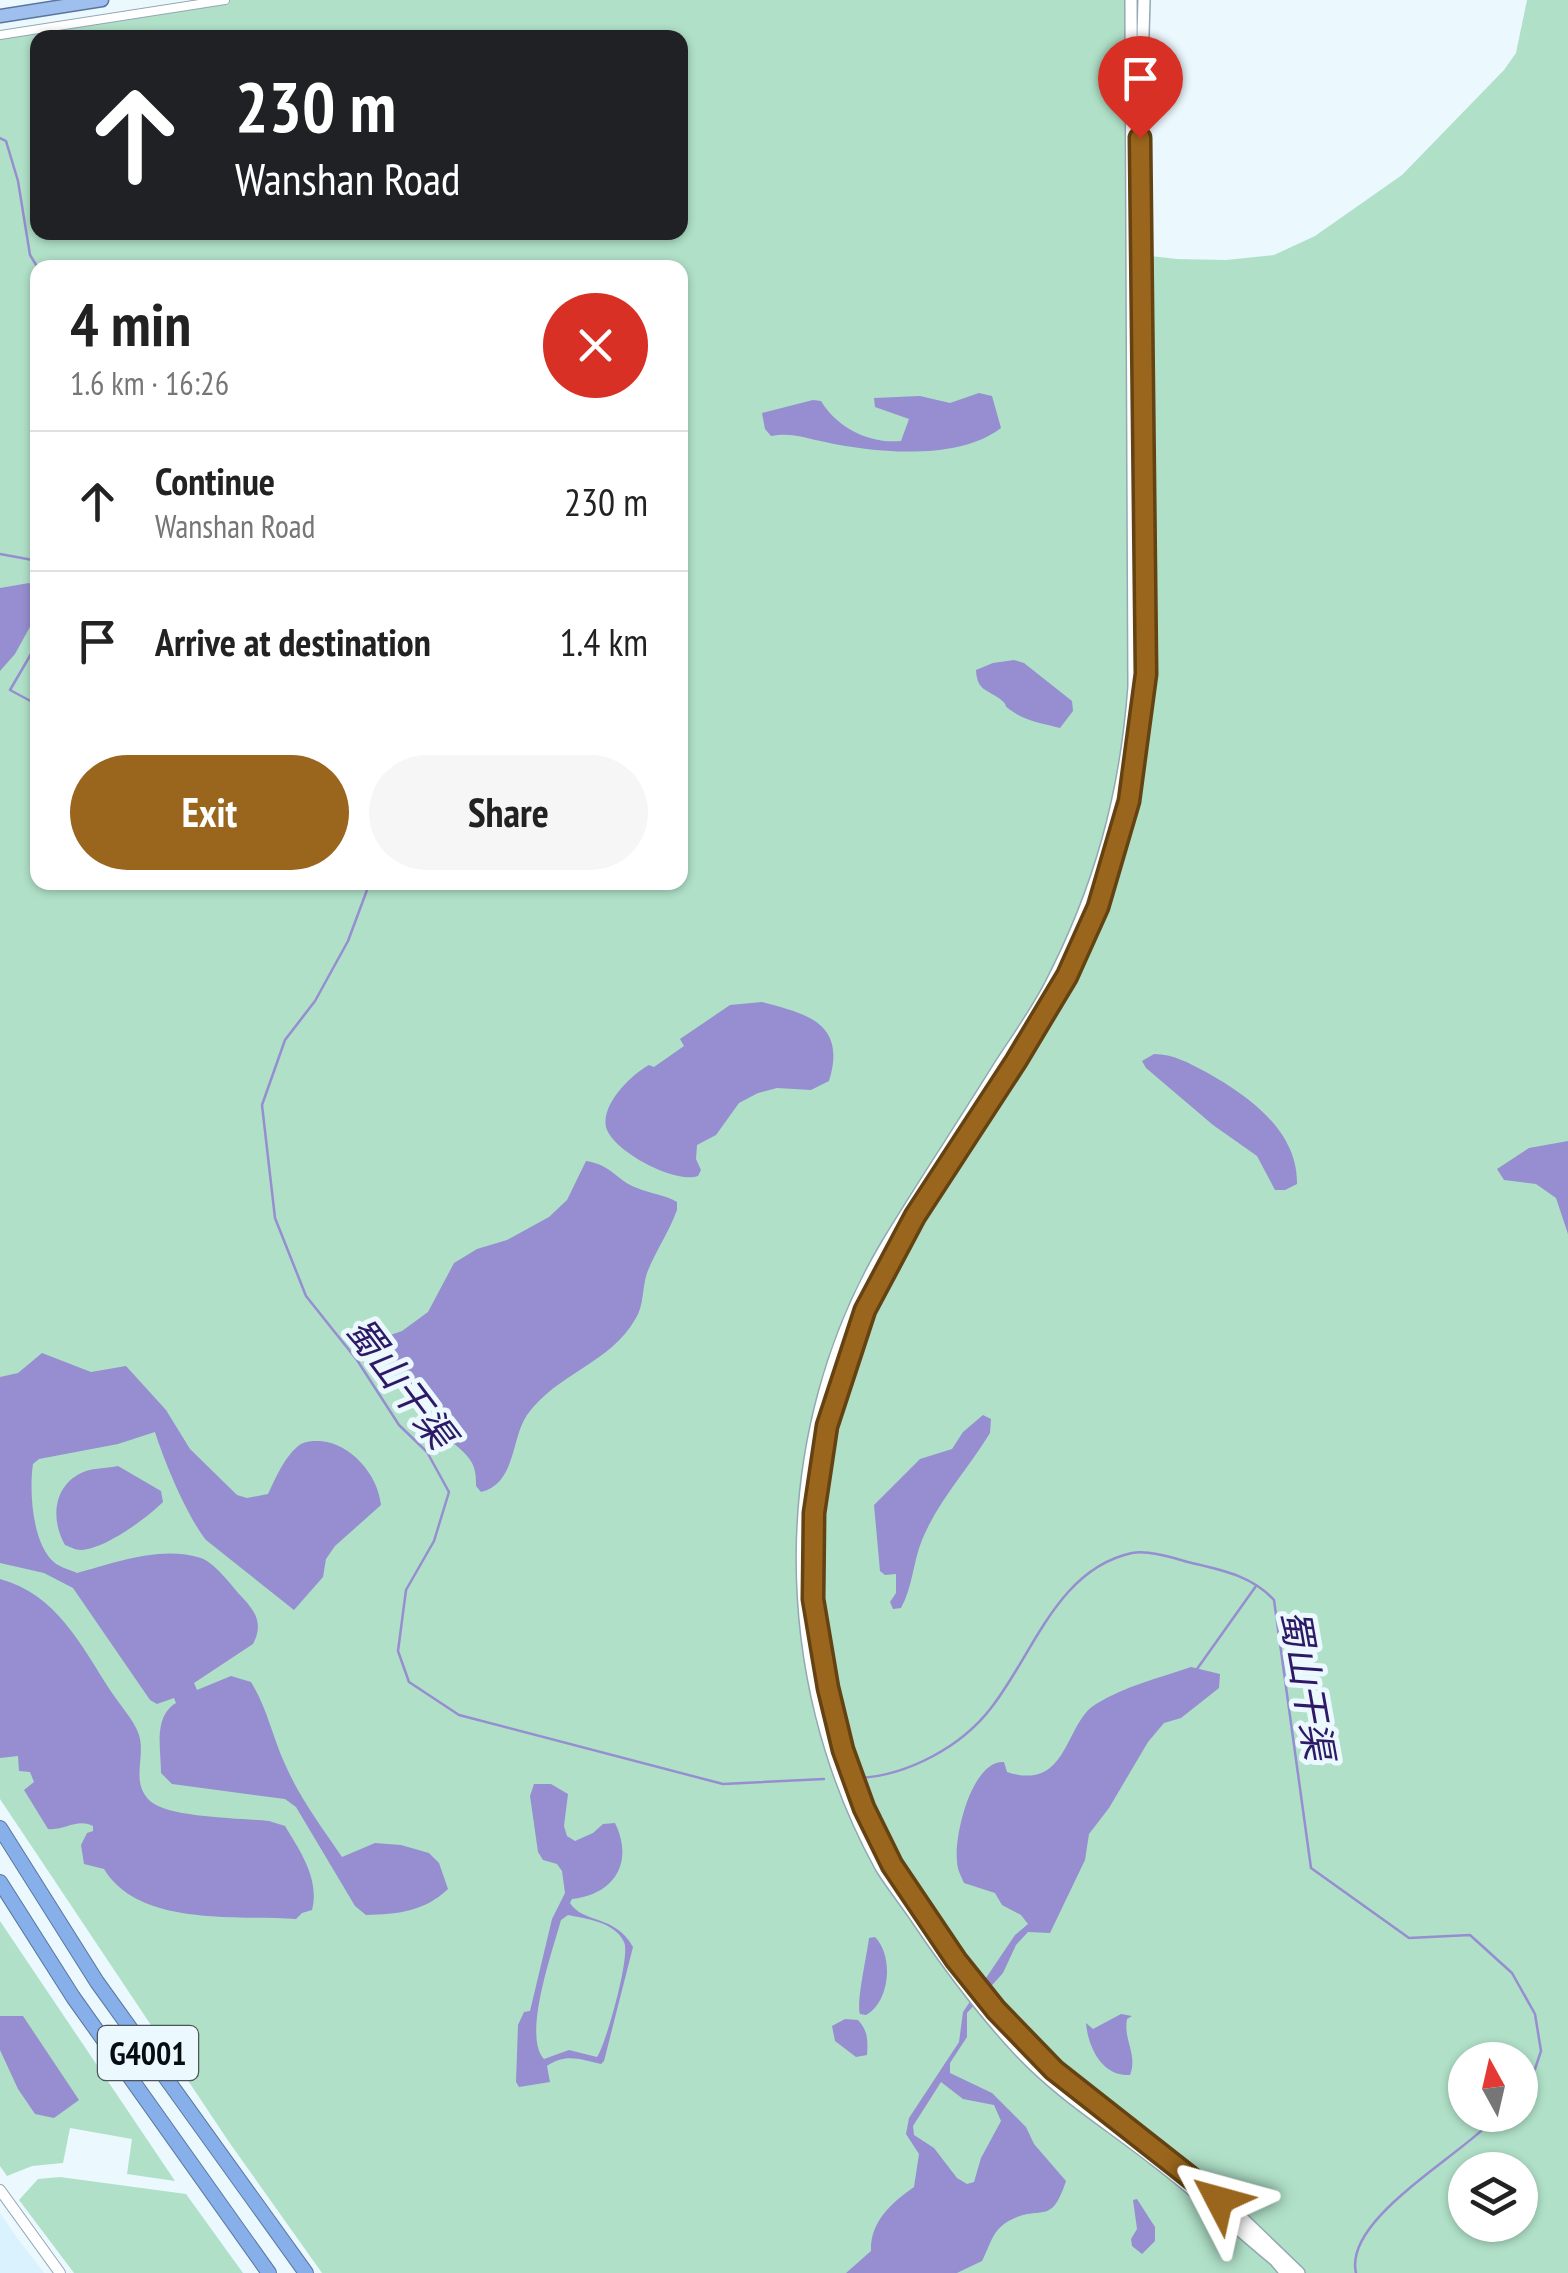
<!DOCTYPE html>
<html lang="en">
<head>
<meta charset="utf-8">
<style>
	:root { --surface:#fff; --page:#f6f6f6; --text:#222; --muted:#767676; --line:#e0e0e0; --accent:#9a651c }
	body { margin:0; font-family:"PT Sans Narrow","Noto Sans SC",sans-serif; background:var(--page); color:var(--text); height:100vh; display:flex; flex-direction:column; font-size:38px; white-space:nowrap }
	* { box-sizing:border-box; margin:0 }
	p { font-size:32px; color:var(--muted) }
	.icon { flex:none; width:55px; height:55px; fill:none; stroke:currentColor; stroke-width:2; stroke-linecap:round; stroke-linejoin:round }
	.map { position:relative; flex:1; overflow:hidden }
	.details { position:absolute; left:30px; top:260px; width:658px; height:630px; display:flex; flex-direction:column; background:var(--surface); border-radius:20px; box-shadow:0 2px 8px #0004 }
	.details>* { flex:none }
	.banner { position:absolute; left:30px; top:30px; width:658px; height:210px; border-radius:20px; box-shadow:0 2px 8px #0004; background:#202124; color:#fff; overflow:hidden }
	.needle { width:65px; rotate:352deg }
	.buttons { position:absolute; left:1448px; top:2042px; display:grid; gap:20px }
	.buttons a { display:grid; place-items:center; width:90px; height:90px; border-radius:50%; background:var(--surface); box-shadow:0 2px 8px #0004; font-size:50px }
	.pin { position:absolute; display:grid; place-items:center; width:85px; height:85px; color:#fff; margin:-102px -42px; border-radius:50% 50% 50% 0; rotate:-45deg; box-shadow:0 0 10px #0007 }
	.pin .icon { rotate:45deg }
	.me { position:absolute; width:110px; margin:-55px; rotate:309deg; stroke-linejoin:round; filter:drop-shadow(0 0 8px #0008) }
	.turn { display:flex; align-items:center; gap:35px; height:210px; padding:0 40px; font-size:45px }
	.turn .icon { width:130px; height:130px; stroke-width:2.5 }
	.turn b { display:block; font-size:70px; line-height:85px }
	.round { display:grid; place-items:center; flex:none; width:105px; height:105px; border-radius:52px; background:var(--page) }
	.head { display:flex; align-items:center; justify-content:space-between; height:170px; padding:0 40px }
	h1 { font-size:60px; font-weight:700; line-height:75px }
	.button { display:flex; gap:20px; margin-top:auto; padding:20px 40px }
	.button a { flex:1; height:115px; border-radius:60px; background:var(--accent); color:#fff; font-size:40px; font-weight:700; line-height:115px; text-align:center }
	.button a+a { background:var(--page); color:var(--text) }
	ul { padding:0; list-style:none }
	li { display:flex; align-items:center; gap:30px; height:140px; padding:0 40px; border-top:2px solid var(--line) }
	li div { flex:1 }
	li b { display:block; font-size:38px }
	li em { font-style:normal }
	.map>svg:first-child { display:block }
	.built { fill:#d9f2fd }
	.green { fill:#b0e0c8; fill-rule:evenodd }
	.water { fill:#968ed0; fill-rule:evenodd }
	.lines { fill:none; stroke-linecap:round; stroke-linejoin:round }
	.stream { stroke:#968ed0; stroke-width:2.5 }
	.minor-casing { stroke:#93a8b2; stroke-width:10 }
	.tertiary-casing { stroke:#93a8b2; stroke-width:12 }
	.secondary-casing { stroke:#93a8b2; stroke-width:14 }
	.trunk-casing { stroke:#5a769d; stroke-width:15 }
	.motorway-casing { stroke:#5a769d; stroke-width:16 }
	.minor { stroke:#fff; stroke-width:8 }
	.tertiary { stroke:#fff; stroke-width:10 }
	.secondary { stroke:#fff; stroke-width:11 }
	.trunk { stroke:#9fbfee; stroke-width:12 }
	.motorway { stroke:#87afe9; stroke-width:14 }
	.route-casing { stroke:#644212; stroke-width:25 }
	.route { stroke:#9a651c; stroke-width:18 }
	.labels { text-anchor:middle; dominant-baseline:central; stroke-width:10; stroke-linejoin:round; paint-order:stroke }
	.shield { fill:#ebf8fe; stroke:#4b5458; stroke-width:2.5 }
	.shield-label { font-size:32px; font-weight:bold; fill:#060d11 }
	.water-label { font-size:38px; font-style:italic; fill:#2e1966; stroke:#ebf8fe }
</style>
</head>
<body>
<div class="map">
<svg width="1568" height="2273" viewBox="0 0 1568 2273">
	<rect width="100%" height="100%" fill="#ebf8fe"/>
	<!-- built -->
	<path class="built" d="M0,2213L15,2235L44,2273H0Z"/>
	<!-- green -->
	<path class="green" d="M225,0H1131L1132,254L1177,259L1226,260L1274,255L1315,236L1402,175L1504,70L1516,53L1527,0H1568V2273H322L229,2142L0,1799V35ZM38,38H680V232H38ZM38,268H680V882H38ZM1465,2060H1520V2115H1465ZM1465,2170H1520V2225H1465Z
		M0,1921L175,2181L127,2174L132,2139L70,2128L63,2163L32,2166L7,2176L0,2166Z
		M60,2177L186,2194L243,2273H74L19,2200L38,2179Z"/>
	<!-- water -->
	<path class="water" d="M979,393L992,396L1001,428C958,461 876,453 825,442C805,438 792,432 771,436L765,429L762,413L813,400L821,401C837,428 870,444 901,441L909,419L875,407L874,398L920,396L950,403Z
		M29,583L37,586V614L15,654L0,671V588Z
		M1014,660L1024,663L1072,701L1073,711L1060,728C1045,724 1025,721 1012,711C1000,703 1011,708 1000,699C987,689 977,691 976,670L993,663Z
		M762,1002C807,1014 847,1023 829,1081L811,1090L777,1088L758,1093L739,1103L716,1135L697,1145L696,1159L701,1170L698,1176C675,1184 612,1151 606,1127C601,1104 632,1074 649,1065L654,1067L684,1046L680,1039L730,1005Z
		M1154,1054C1173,1054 1189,1063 1206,1072C1247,1095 1298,1130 1297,1184L1285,1190H1275L1257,1156L1213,1125L1146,1068L1142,1061Z
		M1568,1141V1234L1556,1198L1536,1184L1504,1180L1497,1169L1529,1148Z
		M586,1161C612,1165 616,1180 637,1188C651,1194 663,1194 677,1202V1210C669,1232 655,1252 647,1273C642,1288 644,1305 636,1318C610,1364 557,1373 527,1415C511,1438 516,1484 481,1492L476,1486C476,1478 476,1471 472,1463C466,1452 454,1444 445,1436C418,1411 386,1376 382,1338L402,1331L428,1312L454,1263L477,1249L507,1240L549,1217L567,1200Z
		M42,1353L91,1372L126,1366L166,1410L190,1449L237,1495L247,1498L268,1494C275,1479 284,1458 297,1447C303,1441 312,1441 320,1441C350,1443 378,1474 381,1505L335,1546L326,1559L323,1577L294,1610L206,1540C187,1516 164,1461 155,1432L118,1444L39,1459L33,1464C29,1490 32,1545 55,1563C60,1567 70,1570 77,1573C114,1563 161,1545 201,1558C216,1564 230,1584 241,1596C255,1611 264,1623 253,1644L194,1683L197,1690L231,1676L251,1682C267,1708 272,1735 284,1762C299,1797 321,1826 342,1857L375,1843L401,1845L429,1853L439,1863L448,1889C424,1912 397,1914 366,1915L355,1906L296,1807L285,1799L172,1784L161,1773C161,1748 153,1717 176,1703L174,1698L157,1704L150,1700L73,1588L44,1573L0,1563V1377L18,1373Z
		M983,1415L991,1419L990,1433C968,1469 938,1501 922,1540C913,1562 913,1586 901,1608L893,1609L890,1602L896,1593V1574L885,1575L880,1571L874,1505L920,1459L952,1449L963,1432Z
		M118,1466L161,1491L163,1502C147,1518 105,1549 81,1550C75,1550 71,1547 65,1545C50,1519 53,1483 86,1471C95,1468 108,1468 118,1466Z
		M0,1579C56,1594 81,1645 110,1690C119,1704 134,1720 139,1735C146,1757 130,1782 150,1801C169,1818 241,1818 269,1821L285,1826C300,1851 320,1879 312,1910L302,1913L296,1919C237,1915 139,1927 104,1869L84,1864L81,1845L87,1833L93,1831V1826C76,1818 65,1831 48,1829L24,1790L34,1782L30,1772L19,1771L18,1756L0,1758Z
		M1191,1667L1220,1674L1219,1688L1181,1718L1164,1723L1148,1742L1109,1808L1089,1834L1085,1860L1050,1933L1028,1932L1016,1945L1003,1973L967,2013V2037L950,2063V2073L992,2093L1026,2127L1034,2144L1066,2181C1050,2229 1042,2202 1007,2222C992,2231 990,2246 982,2261L957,2273H846L871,2251C870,2222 891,2203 914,2187L919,2154L906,2134L909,2118L959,2042L963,2012L1015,1935L1028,1924L1021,1915L1002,1905L995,1893L964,1883C961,1876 957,1869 957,1861C954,1835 972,1760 1004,1762L1007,1772C1069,1792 1064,1723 1096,1704C1125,1686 1159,1678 1191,1667ZM941,2082L963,2099L994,2105L1001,2121L981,2158L974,2182L967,2184L957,2178L934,2148L914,2135L913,2126Z
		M534,1784H551L568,1794L564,1826L567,1836L575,1841L593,1833L603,1824L615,1823C634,1862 615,1894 572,1899L570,1903C583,1924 615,1914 633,1947L604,2061L601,2064C580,2059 565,2053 547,2066L550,2082L519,2087L516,2082L518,2025L524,2012L530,2011L552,1919L565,1893L562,1871L557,1864L543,1860L538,1852L530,1796ZM568,1915C587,1919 615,1922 624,1942C631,1955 606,2044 597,2057L569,2050L544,2059C522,2036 553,1950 561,1920Z
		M875,1937C894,1956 890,2002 866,2015L860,2014C856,2003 867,1955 869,1938Z
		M1121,2014L1132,2016L1127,2019C1123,2040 1138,2054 1130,2075C1102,2077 1088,2047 1086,2023L1093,2029Z
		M0,2016H23L79,2100L54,2118L35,2114L18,2089L0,2050Z
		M845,2019L858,2020C868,2031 868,2040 867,2055L856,2057L835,2041L832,2026Z
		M1137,2199L1155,2227V2241L1142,2254L1132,2246L1131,2239L1137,2229L1133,2200Z"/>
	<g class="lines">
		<!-- stream -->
		<path class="stream" d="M0,138L6,141L18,181L30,255L38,268
			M0,554L38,561
			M38,642L10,690L38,705
			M370,882L348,941L315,1001L285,1040L262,1105L275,1218L306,1296L357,1360L399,1425L427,1452L449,1492L434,1541L406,1590L398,1651L409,1682L459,1715L723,1784L824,1779
			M1197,1669L1256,1586
			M860,1778C908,1775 961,1747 991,1708C1033,1655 1057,1569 1132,1553C1151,1550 1173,1558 1192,1563C1222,1570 1252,1576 1274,1600L1311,1868L1409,1938L1470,1935L1512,1973L1535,2014L1541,2051L1535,2069L1520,2087
			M1356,2273C1343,2218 1464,2155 1497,2115"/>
		<!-- minor casing -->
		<g class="minor-casing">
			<path id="minor" d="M0,35L225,0"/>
		</g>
		<!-- tertiary casing -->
		<g class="tertiary-casing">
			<path id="tertiary" d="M0,2190L60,2273"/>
		</g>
		<!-- secondary casing -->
		<g class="secondary-casing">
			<path id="secondary" d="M1131,0L1134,687C1126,795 1100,890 1050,986C1036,1013 1018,1038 1001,1064C964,1124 925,1182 888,1243C775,1432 775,1674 881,1867C892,1885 906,1902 918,1920C949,1966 981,2009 1019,2050C1060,2094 1108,2123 1155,2160C1196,2191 1235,2227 1275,2260L1286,2273
				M1139,166L1144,0
				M1139,189L1146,674L1129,801L1098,907L1067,975L1016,1061L915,1216L865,1310L827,1426L814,1513L813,1599L821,1657L843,1750L864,1808L892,1865L956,1960L996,2010L1054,2070L1243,2219L1299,2273"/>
		</g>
		<!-- trunk casing -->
		<g class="trunk-casing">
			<path id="trunk" d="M0,16L102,0"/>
		</g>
		<!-- motorway casing -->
		<g class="motorway-casing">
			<path id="motorway" d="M0,1828L97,1982L306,2273
				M0,1882L73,1997L269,2273"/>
		</g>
		<!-- minor -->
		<use href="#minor" class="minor"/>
		<!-- tertiary -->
		<use href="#tertiary" class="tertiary"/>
		<!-- secondary -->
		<use href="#secondary" class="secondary"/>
		<!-- trunk -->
		<use href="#trunk" class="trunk"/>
		<!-- motorway -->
		<use href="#motorway" class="motorway"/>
	</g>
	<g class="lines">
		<!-- route casing -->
		<g class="route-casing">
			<path id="route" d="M1140,138L1146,674L1129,801L1098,907L1067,976L1016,1061L915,1216L865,1310L827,1426L814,1513L813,1599L828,1688L843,1750L864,1808L892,1865L956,1960L996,2010L1054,2070L1219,2200"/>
		</g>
		<!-- route -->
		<use href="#route" class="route"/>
	</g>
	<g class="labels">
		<!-- shield labels -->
		<rect class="shield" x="98" y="2026" width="100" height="54" rx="8"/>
		<g class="shield-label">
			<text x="148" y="2053">G4001</text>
		</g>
		<!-- water labels -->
		<g class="water-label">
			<text transform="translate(401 1382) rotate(53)">蜀山干渠</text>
			<text transform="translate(1308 1684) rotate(80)">蜀山干渠</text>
		</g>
	</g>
</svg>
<div class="buttons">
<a><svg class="needle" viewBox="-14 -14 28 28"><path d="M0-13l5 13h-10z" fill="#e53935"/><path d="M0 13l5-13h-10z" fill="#767676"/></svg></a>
<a><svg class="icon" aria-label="layers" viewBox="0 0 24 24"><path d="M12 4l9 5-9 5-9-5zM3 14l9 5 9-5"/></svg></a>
</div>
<div class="pin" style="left:1140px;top:138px;background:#d93025"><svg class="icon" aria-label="arrive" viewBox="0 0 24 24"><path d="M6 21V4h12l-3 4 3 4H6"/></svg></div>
<svg class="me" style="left:1219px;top:2200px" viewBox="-20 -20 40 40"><path d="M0-17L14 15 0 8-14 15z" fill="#9a651c" stroke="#fff" stroke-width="4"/></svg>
<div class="banner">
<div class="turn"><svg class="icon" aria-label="ahead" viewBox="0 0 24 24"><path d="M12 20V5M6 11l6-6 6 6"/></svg><div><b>230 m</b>Wanshan Road</div></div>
</div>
<section class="details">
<div class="head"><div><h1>4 min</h1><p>1.6 km · 16:26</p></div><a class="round" style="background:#d93025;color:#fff"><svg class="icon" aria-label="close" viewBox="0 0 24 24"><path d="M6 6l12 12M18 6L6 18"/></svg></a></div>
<ul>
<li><svg class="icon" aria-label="ahead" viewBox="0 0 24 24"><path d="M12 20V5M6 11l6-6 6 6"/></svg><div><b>Continue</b><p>Wanshan Road</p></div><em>230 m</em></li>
<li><svg class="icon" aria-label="arrive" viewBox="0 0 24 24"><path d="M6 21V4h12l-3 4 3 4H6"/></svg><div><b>Arrive at destination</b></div><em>1.4 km</em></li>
</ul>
<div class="button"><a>Exit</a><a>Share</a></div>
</section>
</div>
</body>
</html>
